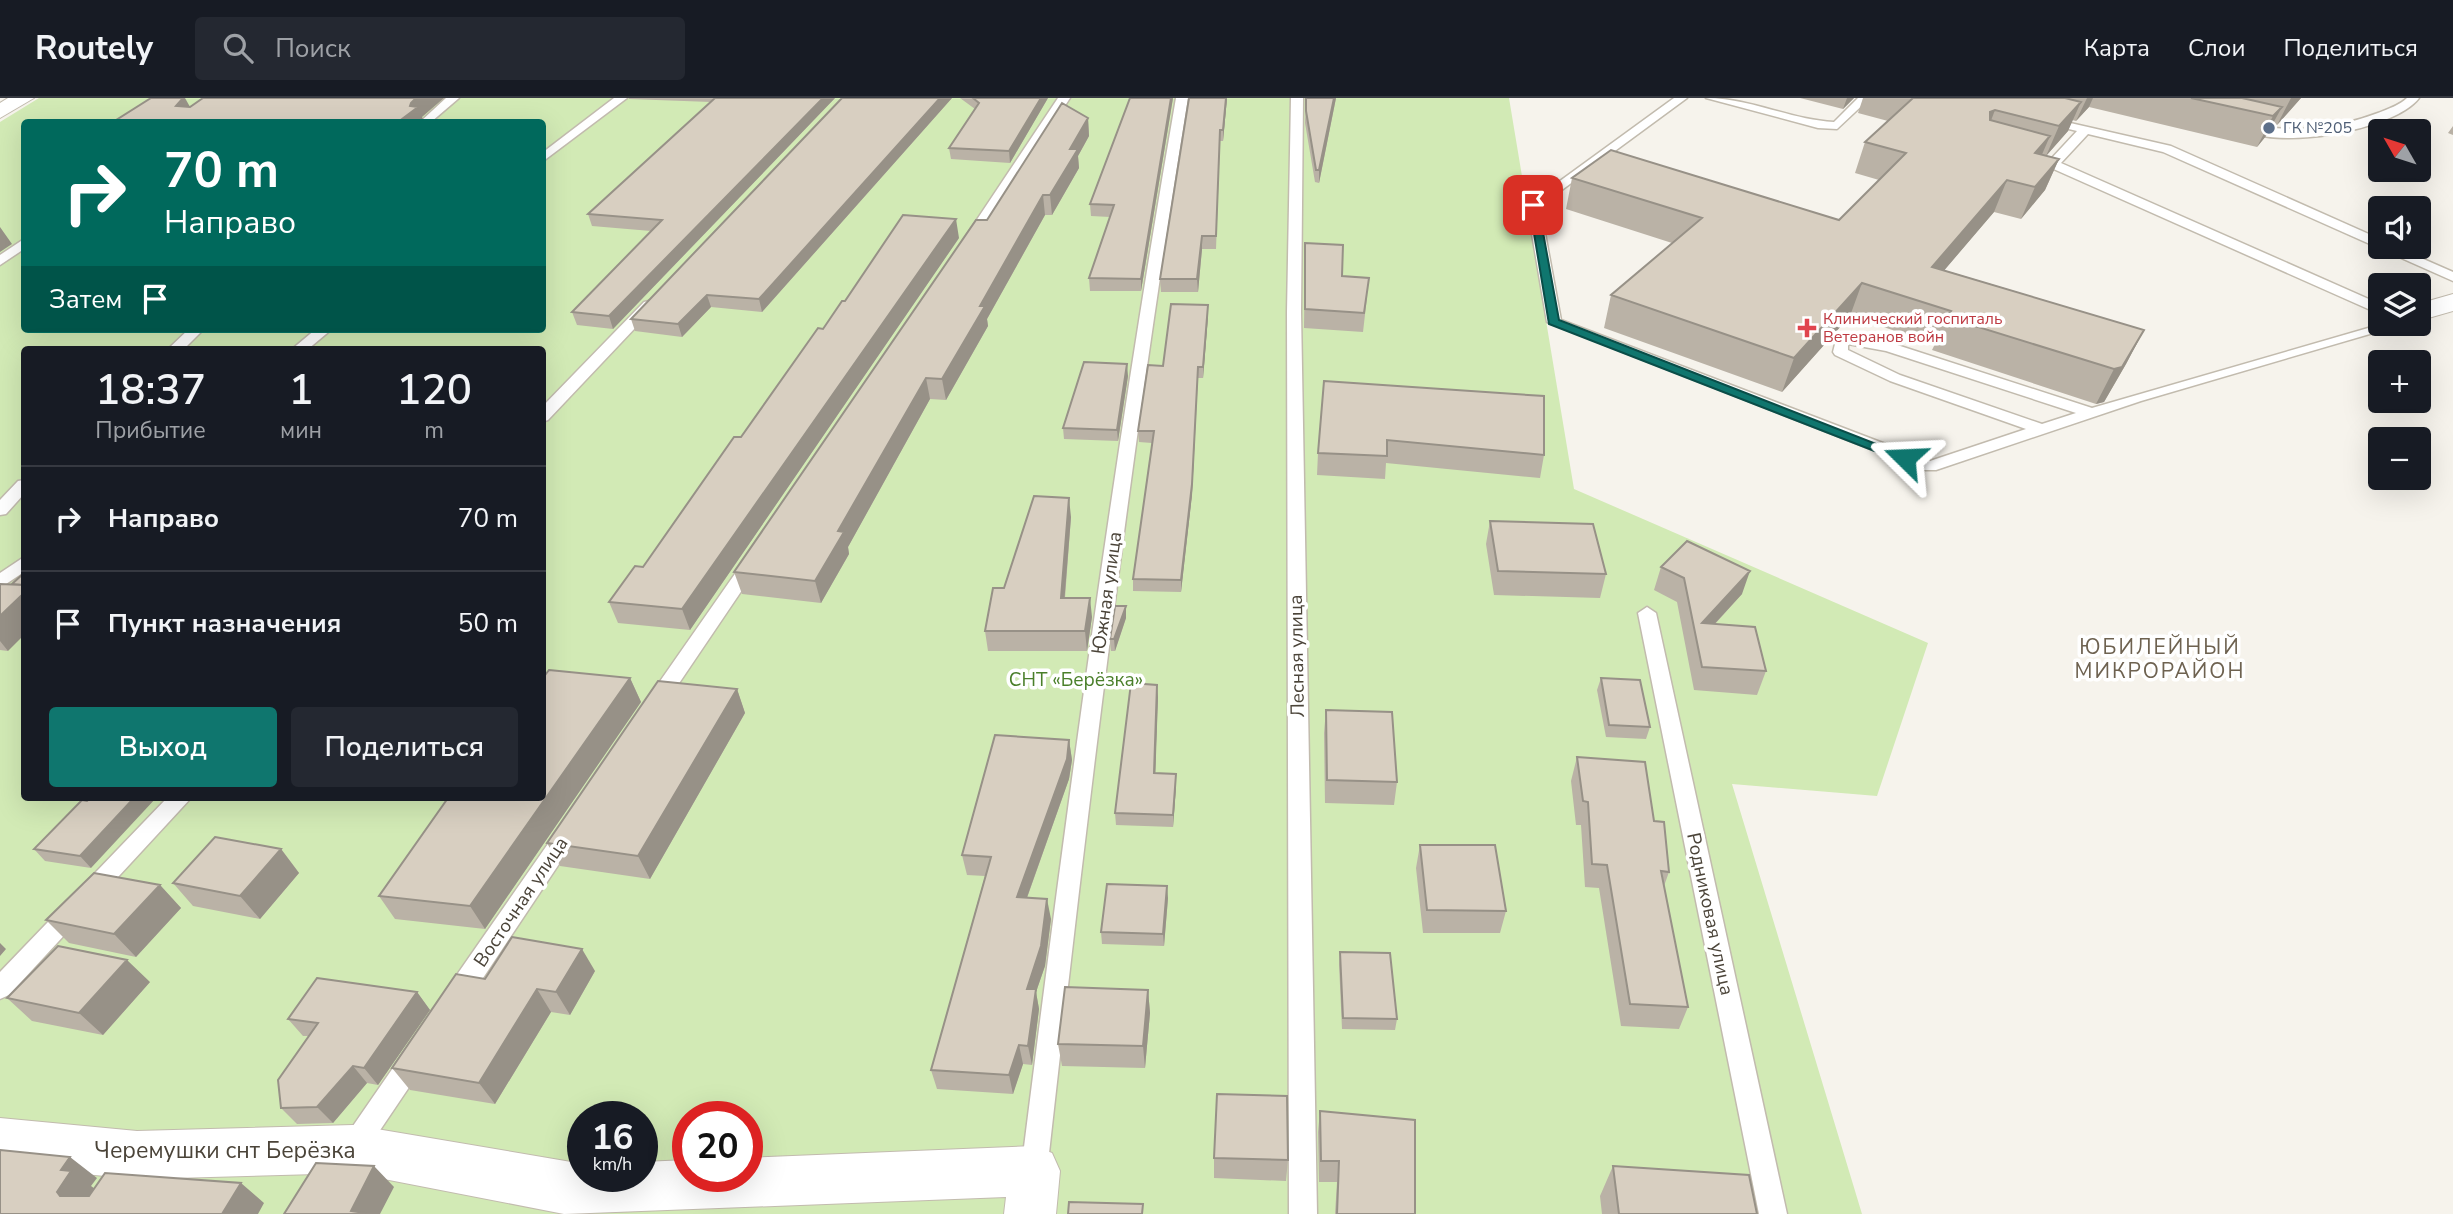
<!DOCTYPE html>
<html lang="ru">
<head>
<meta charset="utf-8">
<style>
	:root { --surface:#171b24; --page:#242831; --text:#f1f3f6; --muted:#9ea1a6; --line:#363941; --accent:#0f766e }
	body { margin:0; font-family:"Nunito Sans",sans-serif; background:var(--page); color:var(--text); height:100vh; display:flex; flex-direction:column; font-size:26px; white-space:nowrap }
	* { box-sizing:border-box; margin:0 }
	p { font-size:23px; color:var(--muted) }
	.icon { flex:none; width:38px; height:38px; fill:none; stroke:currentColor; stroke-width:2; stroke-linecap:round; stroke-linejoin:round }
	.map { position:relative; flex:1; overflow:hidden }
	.drawer { position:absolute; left:21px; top:248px; width:525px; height:455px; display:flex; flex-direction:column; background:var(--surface); border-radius:7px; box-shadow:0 7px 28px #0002 }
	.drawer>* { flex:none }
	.guide { position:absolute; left:21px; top:21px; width:525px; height:214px; border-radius:7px; box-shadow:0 7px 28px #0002; background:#00695c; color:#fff; overflow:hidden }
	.needle { width:46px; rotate:309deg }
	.tools { position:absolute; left:2368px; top:21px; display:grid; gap:14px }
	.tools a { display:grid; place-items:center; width:63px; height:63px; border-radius:7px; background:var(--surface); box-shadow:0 7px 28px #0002; font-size:35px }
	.speed { position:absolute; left:567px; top:1003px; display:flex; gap:14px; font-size:35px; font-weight:700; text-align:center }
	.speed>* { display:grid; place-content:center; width:91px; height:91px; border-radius:50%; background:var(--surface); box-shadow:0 7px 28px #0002; line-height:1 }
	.speed small { font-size:18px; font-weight:400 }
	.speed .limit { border:10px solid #d22; background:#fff; color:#111 }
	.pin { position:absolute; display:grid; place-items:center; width:60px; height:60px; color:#fff; margin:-30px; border-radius:14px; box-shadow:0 4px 10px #0006 }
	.me { position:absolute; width:77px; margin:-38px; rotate:291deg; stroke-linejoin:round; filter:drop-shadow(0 0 5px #0008) }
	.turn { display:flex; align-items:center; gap:24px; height:147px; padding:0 28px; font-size:32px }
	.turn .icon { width:91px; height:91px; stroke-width:2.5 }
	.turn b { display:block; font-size:49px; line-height:60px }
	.then { display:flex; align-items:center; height:66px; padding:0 28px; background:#0003; gap:14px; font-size:26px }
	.eta { display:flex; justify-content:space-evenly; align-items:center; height:119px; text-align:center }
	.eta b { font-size:42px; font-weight:600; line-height:49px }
	.action { display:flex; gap:14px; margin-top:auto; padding:14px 28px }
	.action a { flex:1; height:80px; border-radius:7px; background:var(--accent); color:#fff; font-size:28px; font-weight:600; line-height:80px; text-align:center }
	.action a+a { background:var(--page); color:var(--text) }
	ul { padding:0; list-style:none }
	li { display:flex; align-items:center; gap:21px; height:105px; padding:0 28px; border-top:2px solid var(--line) }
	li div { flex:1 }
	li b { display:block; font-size:26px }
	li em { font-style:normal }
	header { display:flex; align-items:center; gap:42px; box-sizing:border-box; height:98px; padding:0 35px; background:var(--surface); border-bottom:2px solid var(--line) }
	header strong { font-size:33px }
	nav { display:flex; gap:38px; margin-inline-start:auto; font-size:24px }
	.search { width:490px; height:63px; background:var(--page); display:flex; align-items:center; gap:18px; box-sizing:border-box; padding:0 24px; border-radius:7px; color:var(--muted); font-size:26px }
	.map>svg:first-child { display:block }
	.green { fill:#d2eab5; fill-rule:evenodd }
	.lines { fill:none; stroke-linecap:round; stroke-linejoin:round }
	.lane-casing { stroke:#c2bbae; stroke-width:3 }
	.street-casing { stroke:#c2bbae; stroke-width:2 }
	.lane { fill:#fff; fill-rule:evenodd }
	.street { fill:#fff; fill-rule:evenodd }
	.wall { fill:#bab2a6 }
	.shaded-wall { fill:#979187 }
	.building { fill:#d8cfc1; stroke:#979187; stroke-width:2 }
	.route { fill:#0f766e; stroke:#0a4d48; stroke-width:2 }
	.service-dot { fill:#5c6f8a; stroke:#fff; stroke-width:2.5 }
	.health-dot { fill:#e0444e; stroke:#fff; stroke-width:2.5 }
	.labels { text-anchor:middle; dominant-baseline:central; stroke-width:7; stroke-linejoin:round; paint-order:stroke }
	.far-service-label { font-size:16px; fill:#4e5e75; stroke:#fff; text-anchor:start }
	.far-health-label { font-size:16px; fill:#be3a42; stroke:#fff; text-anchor:start }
	.street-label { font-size:19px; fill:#4b4439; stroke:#fff }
	.park-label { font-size:19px; fill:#4a7f2a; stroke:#fff }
	.neighbourhood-label { font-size:21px; letter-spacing:2px; fill:#6e6250; stroke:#fff }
	.near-street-label { font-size:23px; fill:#4b4439; stroke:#fff }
</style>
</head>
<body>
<header>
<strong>Routely</strong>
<div class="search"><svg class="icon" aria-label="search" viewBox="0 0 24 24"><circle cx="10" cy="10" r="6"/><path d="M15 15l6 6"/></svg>Поиск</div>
<nav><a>Карта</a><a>Слои</a><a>Поделиться</a></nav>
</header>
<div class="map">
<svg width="2453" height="1116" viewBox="0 0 2453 1116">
	<rect width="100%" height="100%" fill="#f6f3ec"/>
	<!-- green -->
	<path class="green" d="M39,0H1509L1574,391L1928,545L1877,698L1732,686L1862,1116H0V24ZM24,24H542V231H24ZM24,252H542V700H24ZM583,1018H642V1078H583ZM688,1018H747V1078H688Z"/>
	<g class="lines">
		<!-- lane casing -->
		<g class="lane-casing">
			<path id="lane" d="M446,0H459L431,24H420Z
				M614,0H627L542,64V55Z
				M1058,0H1070L974,147H964L962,144Z
				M1176,0H1188C1130,356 1087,714 1047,1073L1043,1082L1034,1086L1025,1082L1021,1073C1066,714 1114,356 1176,0Z
				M1291,0H1303L1301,214L1317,1116H1289L1287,214Z
				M1674,0H1687L1540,108L1561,222L1930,363L2026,331L1890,283L1835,257L1833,254L1837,238L1894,246L2092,310L2382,226H2404L2141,303L1936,372H1924L1547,224L1527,107ZM1848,246L1886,253L2076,315L2042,326L1900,277L1848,252Z
				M1706,0C1750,0 1791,22 1834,24L1858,0H1870L1837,31L1818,30Z
				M2407,0H2419C2394,33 2272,54 2238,29L2244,26C2292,35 2333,32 2378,15C2388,11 2400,7 2407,0Z
				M2044,19L2171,48L2380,141V149H2396L2453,174V183L2163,54L2088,36L2061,65L2380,206V215L2375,214L2049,69L2027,63V57L2050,62L2077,33L2040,24L2038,22Z
				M24,141V151L0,167V157Z
				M649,203L656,207L654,210L548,322L542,324V309L644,204Z
				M189,231H204L183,252H167Z
				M316,231H332L307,252H291Z
				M24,382V396L6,416L0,417V402L18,383Z
				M752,458L761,464L663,609H649L646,604L649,599L746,460Z
				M24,459V474L0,490V475Z
				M1647,509L1656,515L1787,1116H1759L1638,515Z
				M167,700H191L9,897L0,901V874Z
				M567,727L575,730L578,736L575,742L465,907L456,910L447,907L444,899L447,891L559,730Z
				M415,948L424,951L428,959L424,967L362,1059L353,1063L344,1059L340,1050L344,1041L406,951Z"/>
		</g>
		<!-- street casing -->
		<g class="street-casing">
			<path id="street" d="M8,0H34L0,20V5Z
				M2453,196V213L2418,223V206Z
				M0,1020L137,1033L353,1027L583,1066V1078H642V1064L688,1062V1078H747V1060L1034,1048L1052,1055L1060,1073L1056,1116H1004L1006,1099L564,1116L353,1075L137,1081L0,1068Z"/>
		</g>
		<!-- lane -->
		<use href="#lane" class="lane"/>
		<!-- street -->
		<use href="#street" class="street"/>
	</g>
	<!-- wall -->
	<path class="wall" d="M629,0H835L613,231L577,227L572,214L651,133L592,128L588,116L711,4L629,1Z
		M842,0H952L762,214L711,209L682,239L635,233L631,221Z
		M960,0H1048L1010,65L951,61L949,50L975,11Z
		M1130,0H1173L1141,193H1090L1089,180L1110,119L1091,118L1090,106Z
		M1227,0L1223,43H1220L1216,151H1202L1198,194H1161L1160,181Z
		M1306,0H1336L1319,85L1315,84L1305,25Z
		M1800,0H1854L1843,11Z
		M1863,0H2301L2277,27L2273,26L2266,38L2257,49L2089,9L2076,23L2072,22L2068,33L2046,58L2059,61L2045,92L2021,121L1994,114L1944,172L2144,232L2126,266L2104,304L2096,306L1932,252L1935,246L1850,218L1782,294L1604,230L1611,197L1672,145L1566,111L1572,80L1839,122L1879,82L1855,75L1865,44L1888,23L1858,15Z
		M1088,20L1089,38L1078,58L1079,70L1052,117H1045L987,221L988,228L946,302L930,301L848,449L849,456L821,505L742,496L734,474L987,122Z
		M2453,28V37L2448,35Z
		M959,140L690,532L618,525L609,504L643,469L823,231L845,203Z
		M1305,145L1367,199L1363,234L1304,230Z
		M1208,218L1203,280H1198L1192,397L1181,494L1133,493V481L1152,345L1139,344L1138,333Z
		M1128,278L1118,343L1064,341L1063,330Z
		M1544,298V357L1540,380L1386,365L1385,381L1317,377L1318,355Z
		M1071,419L1065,500L1092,519L1087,553H988L985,533L1004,490Z
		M1490,423L1606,476L1600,500L1494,497L1486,446Z
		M1661,469L1742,496L1715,526L1766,573L1757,597L1694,592L1677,504L1654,492Z
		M0,486L8,553L0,552Z
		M1126,508V520L1115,553H1111L1110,541Z
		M630,580L641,604L485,831L395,821L379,798L447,702L445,700H542Z
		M1601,580L1650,629L1646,641L1606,639L1597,592Z
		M737,591L745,615L650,781L560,768L547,745Z
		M1158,599L1155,675L1176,676V688L1173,729L1116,727L1115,715Z
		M1326,612L1397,684L1394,707L1325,705L1324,635Z
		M1069,642L1072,662L1069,681L1027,800L1051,821L1045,868L1036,894L1039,911L1032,967L1023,966L1013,996L937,991L931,972L985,778L967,777L962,757Z
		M1577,659L1654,723L1669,774L1664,788L1688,909L1679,931L1621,928L1599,790L1585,789L1581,727H1576L1571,683Z
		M87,703L91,770L45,763L34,751Z
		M1420,747L1506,813L1500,835H1423L1416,770Z
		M281,751L299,775L260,821L193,808L173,785Z
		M160,787L181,810L136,859L69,845L46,822Z
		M1168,800L1164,848L1102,846L1101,834Z
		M1340,854L1397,921L1395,932L1342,931L1339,866Z
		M595,873L570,917L551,914L495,1006L410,992L392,970L485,881Z
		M150,884L103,937L32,923L7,900Z
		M1148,892L1150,915L1145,970L1062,968L1058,946Z
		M417,894L430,912L378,987L367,985L333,1025L297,1026L281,1010L308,938H303L288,921Z
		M1320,1013L1415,1116H1335L1337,1084H1319L1318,1034Z
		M1214,1060L1288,1062L1286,1083L1214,1080Z
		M1613,1068L1757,1116H1602L1600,1098Z"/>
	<!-- shaded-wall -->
	<path class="shaded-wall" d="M183,0H185L194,16L176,8Z
		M416,0H444L422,19L424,24H398L411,5Z
		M823,0H835L613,231L609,218Z
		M940,0H952L762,214L759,201Z
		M1041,0H1048L1010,65L1009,53Z
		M1171,0H1173L1141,193V181Z
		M1226,0H1227L1223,43V32Z
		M1334,0H1336L1319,85V72Z
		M1847,0H1854L1843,11Z
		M2087,0H2093L2089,9L2076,23Z
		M2291,0H2301L2277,27Z
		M2081,4L2068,33L2046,58L2059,28Z
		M2282,9L2266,38L2257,49L2273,18Z
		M1995,12L1984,41L1990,14Z
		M1088,20L1089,38L1078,58L1079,70L1052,117L1050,97L1070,51Z
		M2050,38L2037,68L2035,55Z
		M2059,61L2045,92L2021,121L2035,89Z
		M2007,82L1994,114L1919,202L1932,169Z
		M1043,97L1045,117L987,221L988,228L946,302L942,281L980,208Z
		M956,121L959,140L690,532L682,511Z
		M0,129L12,146L0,154Z
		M1202,138V151L1198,194L1197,181Z
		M1862,185L1850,218L1782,294L1794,260Z
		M707,197L711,209L682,239L678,226Z
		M1208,207V218L1203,280V269Z
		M2144,232L2126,266L2104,304L2096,306L2114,271Z
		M1127,266L1128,278L1118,343L1117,332Z
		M1198,269L1192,397L1181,494V482Z
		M926,280L930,301L848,449L849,456L821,505L815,483L838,433Z
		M1069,400L1071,419L1063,519L1061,500Z
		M1750,473L1742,496L1697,545L1702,525Z
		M24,495V537L8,553L0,543V518Z
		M1090,500L1092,519L1087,553L1085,533Z
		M1126,508V520L1115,553L1114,541Z
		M630,580L641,604L485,831L470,808Z
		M1157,587L1158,599L1155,687L1154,675Z
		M737,591L745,615L650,781L638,758Z
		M1069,642L1072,662L1069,681L1020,819L1017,799Z
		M1176,676V688L1173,729V717Z
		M134,700H156L91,770L80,758Z
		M281,751L299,775L260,821L240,798Z
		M160,787L181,810L136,859L114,836Z
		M1167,788L1168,800L1164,848L1163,836Z
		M1047,801L1051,821L1045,868L1036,894L1039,911L1032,967L1028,948L1027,891Z
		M0,845L6,851L0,858Z
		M582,851L595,873L570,917L556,894Z
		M127,862L150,884L103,937L79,915Z
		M537,891L551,914L495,1006L479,985Z
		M1148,892L1150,915L1145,970L1143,948Z
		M417,894L430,912L378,987L364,970Z
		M1019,947L1023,966L1013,996L1009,977Z
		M353,968L367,985L333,1025L317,1009Z
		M70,1059L97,1080L91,1088L98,1093L85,1115L60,1098L57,1094L61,1072Z
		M374,1068L394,1089L380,1116H355L351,1113Z
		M241,1085L264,1105L258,1116H222Z"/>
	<!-- building -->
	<path class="building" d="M151,0H183L176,8L190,9L203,0H416L411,5L410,8L418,9L398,24H113Z
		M715,0H823L609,218L572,214L662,122L588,116Z
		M842,0H940L759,201L707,197L678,226L631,221Z
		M973,0H1041L1009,53L949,50L979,5Z
		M1130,0H1171L1141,181L1089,180L1114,107L1090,106Z
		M1189,0H1226L1223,32H1220L1216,138H1202L1197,181H1160Z
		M1306,0H1334L1319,72H1316L1306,13Z
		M1913,0H2065L2081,4L2059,28L1995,12L1990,14V22L2050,38L2035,55L2059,61L2035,89L2007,82L1932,169L2144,232L2122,269L2114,271L1946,219L1951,213L1862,185L1794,260L1611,197L1702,120L1572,80L1611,52L1839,122L1906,55L1865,44Z
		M2191,0H2242L2282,9L2273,18Z
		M1062,5L1088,20L1070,51H1078L1050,97H1043L980,208H985L942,281L926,280L838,433L844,434L815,483L734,474L976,122H987Z
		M903,117L956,121L682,511L609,504L635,468L643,469L734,339H741L818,230L823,231L842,203H845Z
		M1305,145L1343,147L1342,178L1369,180L1364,215L1305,211Z
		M1171,206L1208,207L1203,269H1198L1192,386L1181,482L1133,481L1154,333H1138L1148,267L1163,268Z
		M1084,264L1127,266L1117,332L1063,330Z
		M1324,283L1544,298V357L1387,342V358L1318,355Z
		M1034,398L1069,400L1061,500H1090L1085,533H985L993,490H1004Z
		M1490,423L1593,426L1606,476L1498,473Z
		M1687,443L1750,473L1702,525L1755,529L1766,573L1702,569L1684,480L1661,469Z
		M24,475V487L12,486Z
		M0,486L24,487V495L0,518Z
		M1115,508H1126L1114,541H1110Z
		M549,572L630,580L470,808L379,798L448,700H542V581Z
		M1601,580L1640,582L1650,629L1609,627Z
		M658,583L737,591L638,758L547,745Z
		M1131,585L1157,587L1154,675L1176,676L1173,717L1115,715Z
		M1326,612L1392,614L1397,684L1327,682Z
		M995,637L1069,642L1067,661L1017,799L1047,801L1041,848L1027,891H1036L1028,948L1019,947L1009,977L931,972L991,759L962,757Z
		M1577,659L1645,664L1654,723L1664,724L1669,774L1661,773L1688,909L1630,906L1607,767L1592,766L1588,704L1583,703Z
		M90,700H134L80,758L34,751L82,702L87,703Z
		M215,739L281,751L240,798L173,785Z
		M1420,747H1495L1506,813L1427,812Z
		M94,775L160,787L114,836L46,822Z
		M1107,786L1167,788L1163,836L1101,834Z
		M512,839L582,851L556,894L537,891L479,985L392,970L456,876L485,881Z
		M58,848L127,862L79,915L7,900Z
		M1340,854L1390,855L1397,921L1343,920Z
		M317,880L417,894L364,970L353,968L317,1009L281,1010L278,982L318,925L288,921Z
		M1065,889L1148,892L1143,948L1058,946Z
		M1217,996L1287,998L1288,1062L1214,1060Z
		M1320,1013L1415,1022V1116H1337L1339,1063H1321Z
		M0,1052L70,1059L61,1072L71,1073L57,1094L60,1098H89L105,1075L241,1085L222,1116H0Z
		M316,1065L374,1068L351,1113L365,1115L364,1116H284Z
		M1613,1068L1749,1077L1757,1116H1619Z
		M1069,1104L1143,1106L1142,1116H1068Z"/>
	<!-- route -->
	<path class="route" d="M1529,105L1538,107L1559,222L1912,360L1900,363L1549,226Z"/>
	<!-- markers -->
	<circle class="service-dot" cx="2269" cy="30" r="7"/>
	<path class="health-dot" d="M1803.5 219.5h7v7h7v7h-7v7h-7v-7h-7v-7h7z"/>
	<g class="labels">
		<!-- far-service labels -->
		<g class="far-service-label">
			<text x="2283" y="30">ГК №205</text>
		</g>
		<!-- far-health labels -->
		<g class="far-health-label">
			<text x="1823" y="221">Клинический госпиталь<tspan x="1823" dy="18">Ветеранов войн</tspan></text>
		</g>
		<!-- street labels -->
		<g class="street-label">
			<text transform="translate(1107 495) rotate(-82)">Южная улица</text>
			<text transform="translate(1297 558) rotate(-91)">Лесная улица</text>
			<text transform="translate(521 804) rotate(-56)">Восточная улица</text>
			<text transform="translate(1710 816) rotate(78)">Родниковая улица</text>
		</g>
		<!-- park labels -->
		<g class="park-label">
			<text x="1076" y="582">СНТ «Берёзка»</text>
		</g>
		<!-- neighbourhood labels -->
		<g class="neighbourhood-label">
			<text x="2160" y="549">ЮБИЛЕЙНЫЙ<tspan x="2160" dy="24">МИКРОРАЙОН</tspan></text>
		</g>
		<!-- near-street labels -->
		<g class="near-street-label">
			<text x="225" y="1052">Черемушки снт Берёзка</text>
		</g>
	</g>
</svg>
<div class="tools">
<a><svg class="needle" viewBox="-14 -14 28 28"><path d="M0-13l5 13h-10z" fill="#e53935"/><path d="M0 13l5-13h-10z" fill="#9ea1a6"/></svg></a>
<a><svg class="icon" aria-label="sound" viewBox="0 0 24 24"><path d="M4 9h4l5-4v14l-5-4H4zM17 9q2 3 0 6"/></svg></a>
<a><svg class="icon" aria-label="layers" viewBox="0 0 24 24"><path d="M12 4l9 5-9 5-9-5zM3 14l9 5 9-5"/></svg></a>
<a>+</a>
<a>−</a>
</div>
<div class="speed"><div>16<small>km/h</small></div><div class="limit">20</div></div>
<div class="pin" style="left:1533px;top:107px;background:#d93025"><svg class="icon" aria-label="arrive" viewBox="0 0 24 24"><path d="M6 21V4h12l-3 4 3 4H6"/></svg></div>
<svg class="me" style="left:1905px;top:360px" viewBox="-20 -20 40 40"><path d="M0-17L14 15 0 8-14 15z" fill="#0f766e" stroke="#fff" stroke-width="4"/></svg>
<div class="guide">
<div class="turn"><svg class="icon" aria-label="right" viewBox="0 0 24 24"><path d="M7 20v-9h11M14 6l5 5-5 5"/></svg><div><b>70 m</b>Направо</div></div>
<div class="then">Затем<svg class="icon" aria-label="arrive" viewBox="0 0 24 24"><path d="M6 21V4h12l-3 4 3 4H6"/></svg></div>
</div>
<section class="drawer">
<div class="eta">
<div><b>18:37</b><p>Прибытие</p></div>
<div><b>1</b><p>мин</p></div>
<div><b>120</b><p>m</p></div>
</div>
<ul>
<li><svg class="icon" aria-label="right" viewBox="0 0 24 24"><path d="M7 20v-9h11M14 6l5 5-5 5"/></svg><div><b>Направо</b></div><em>70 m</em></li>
<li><svg class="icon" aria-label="arrive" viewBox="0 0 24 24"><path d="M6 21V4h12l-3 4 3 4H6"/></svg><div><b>Пункт назначения</b></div><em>50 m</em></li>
</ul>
<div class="action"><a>Выход</a><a>Поделиться</a></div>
</section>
</div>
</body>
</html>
